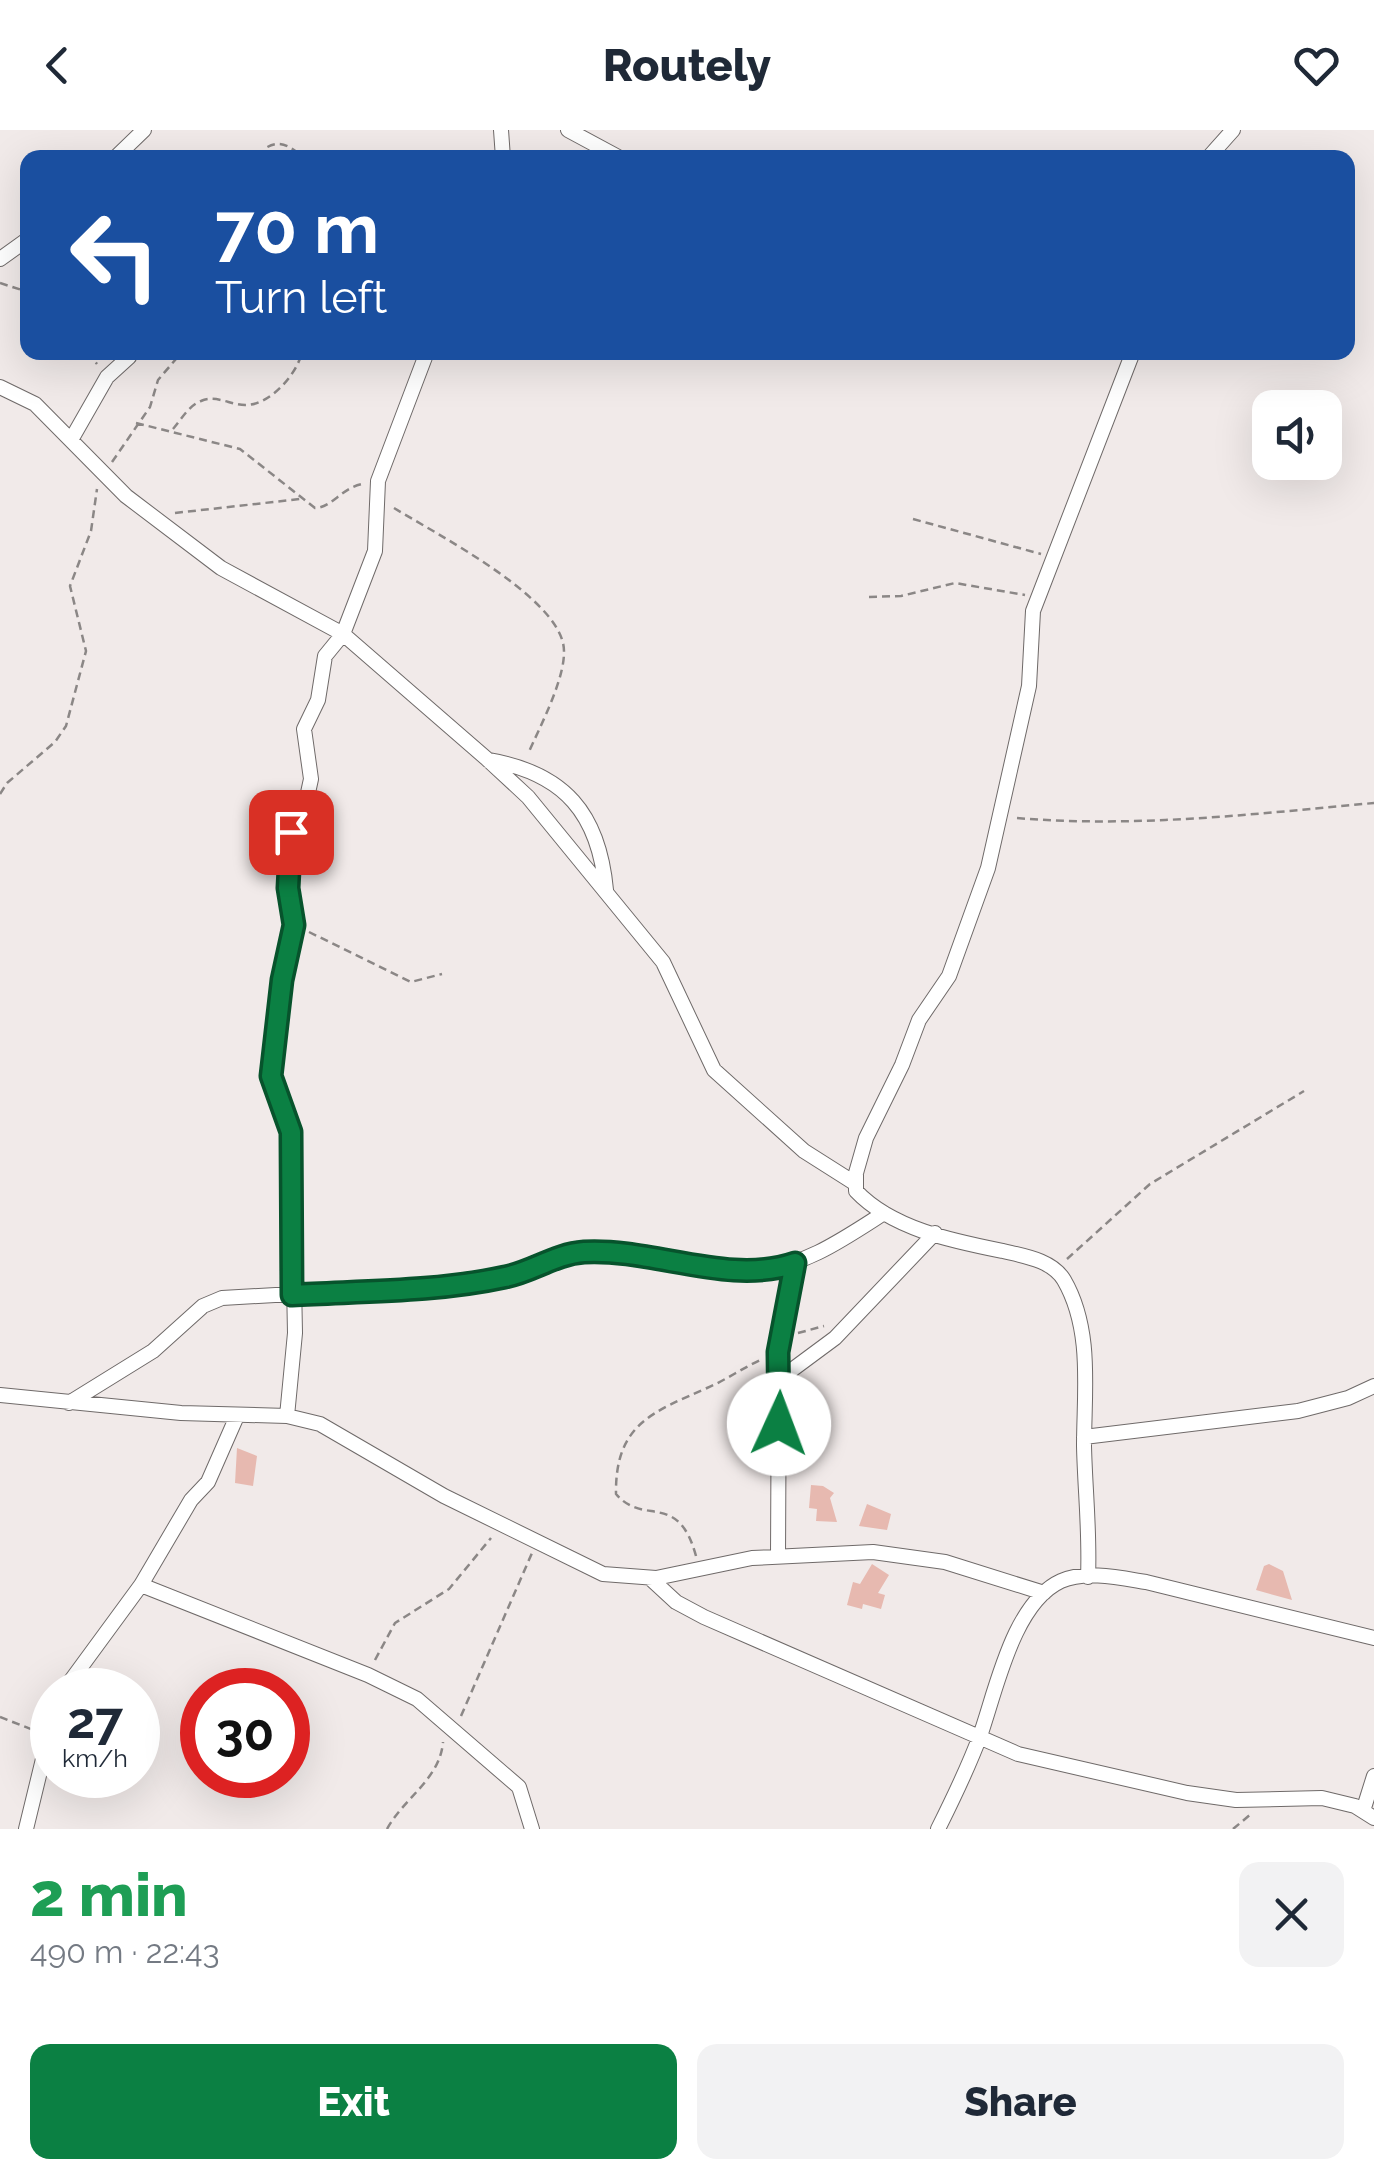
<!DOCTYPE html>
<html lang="en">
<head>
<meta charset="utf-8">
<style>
	:root { --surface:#fff; --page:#f2f2f3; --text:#1f2937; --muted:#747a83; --accent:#0b8043 }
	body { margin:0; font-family:Raleway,sans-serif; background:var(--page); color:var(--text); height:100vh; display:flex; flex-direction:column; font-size:38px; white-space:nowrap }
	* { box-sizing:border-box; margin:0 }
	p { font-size:32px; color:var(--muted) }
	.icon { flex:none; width:55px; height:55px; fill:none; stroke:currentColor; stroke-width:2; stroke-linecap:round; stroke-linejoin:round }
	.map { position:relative; height:1699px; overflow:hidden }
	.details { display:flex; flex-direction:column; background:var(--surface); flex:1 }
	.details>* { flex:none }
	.guide { position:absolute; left:20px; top:20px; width:1335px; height:210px; border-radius:20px; box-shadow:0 10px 40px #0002; background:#1a4fa0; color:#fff; overflow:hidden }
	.tools { position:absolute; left:1252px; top:260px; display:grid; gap:20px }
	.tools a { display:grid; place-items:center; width:90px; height:90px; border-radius:20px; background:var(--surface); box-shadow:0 10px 40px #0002; font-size:50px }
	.speed { position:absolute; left:30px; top:1538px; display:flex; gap:20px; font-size:50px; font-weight:700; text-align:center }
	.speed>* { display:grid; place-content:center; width:130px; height:130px; border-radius:50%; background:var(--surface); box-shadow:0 10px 40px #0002; line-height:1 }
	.speed small { font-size:25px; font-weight:400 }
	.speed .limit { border:15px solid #d22; background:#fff; color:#111 }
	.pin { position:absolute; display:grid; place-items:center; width:85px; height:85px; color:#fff; margin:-42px; border-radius:20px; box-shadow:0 5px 15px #0006 }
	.me { position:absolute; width:110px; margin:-55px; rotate:2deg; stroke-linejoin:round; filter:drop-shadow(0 0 8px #0008) }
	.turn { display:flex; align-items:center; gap:35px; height:210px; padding:0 30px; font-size:45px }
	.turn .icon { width:130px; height:130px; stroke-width:2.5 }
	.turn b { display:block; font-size:70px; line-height:85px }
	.round { display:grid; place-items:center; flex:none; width:105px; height:105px; border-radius:20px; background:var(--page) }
	.overview { display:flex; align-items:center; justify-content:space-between; height:170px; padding:0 30px }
	h1 { font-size:60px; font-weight:800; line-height:75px; color:#1e9e55 }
	.button { display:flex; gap:20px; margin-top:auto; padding:20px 30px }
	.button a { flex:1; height:115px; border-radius:20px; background:var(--accent); color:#fff; font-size:40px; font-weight:800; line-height:115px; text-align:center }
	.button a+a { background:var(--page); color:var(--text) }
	header { display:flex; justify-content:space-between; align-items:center; height:130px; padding:0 30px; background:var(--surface); font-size:45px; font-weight:800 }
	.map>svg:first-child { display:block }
	.building { fill:#e7b9b0 }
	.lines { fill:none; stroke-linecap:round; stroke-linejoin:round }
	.minor-casing { stroke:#6f6a69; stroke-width:16 }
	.path { stroke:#8b8786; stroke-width:2.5; stroke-dasharray:8 5; stroke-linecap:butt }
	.minor { stroke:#fff; stroke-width:14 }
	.route-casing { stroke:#07532c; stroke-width:25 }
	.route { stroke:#0b8043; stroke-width:18 }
</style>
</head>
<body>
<header><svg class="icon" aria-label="back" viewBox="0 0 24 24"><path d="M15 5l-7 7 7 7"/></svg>Routely<svg class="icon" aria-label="heart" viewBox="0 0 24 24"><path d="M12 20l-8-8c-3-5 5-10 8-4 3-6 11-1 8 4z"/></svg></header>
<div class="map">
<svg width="1374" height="1699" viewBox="0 0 1374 1699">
	<rect width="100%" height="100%" fill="#f1eae9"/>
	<!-- building -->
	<path class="building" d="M237,1318L257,1326L253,1356L235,1353Z
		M811,1355L823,1356L834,1363L830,1368L837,1392L816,1391L817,1379L809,1378Z
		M867,1374L891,1384L887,1400L859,1396Z
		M872,1434L889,1445L878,1463L885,1465L881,1479L863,1474L862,1479L847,1475L853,1452L860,1454Z
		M1269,1434L1283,1441L1292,1470L1256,1460L1264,1436Z"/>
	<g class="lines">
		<!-- minor casing -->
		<g class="minor-casing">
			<path id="minor" d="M501,0L503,28
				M568,0L620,28
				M115,28L144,0
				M1208,28L1233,0
				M0,129L28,109
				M0,257L35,274L126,366L221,438L343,504L487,629L528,667L663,832L714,940L804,1021L856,1054
				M71,310L107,247L129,227
				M488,630C565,643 599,684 606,760
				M781,1248L835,1208L935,1103
				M0,1265L181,1283L287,1286L320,1294L444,1366L603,1444L656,1448L752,1428L873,1422L945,1432L1044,1463
				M69,1273L153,1221L203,1176L222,1168L447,1155L503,1148L562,1125L584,1122H619L757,1140C804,1137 845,1108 884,1083
				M287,1286L295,1203L291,1002L271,946L282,850L293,795L288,759L291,703L306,672L311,649L304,599L318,570L325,526L343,504L375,421L378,351L427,222
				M1084,1307L1298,1281L1348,1268L1374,1256
				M778,1427L779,1222L795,1133
				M1088,1447C1090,1403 1085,1360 1084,1316C1084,1262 1093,1200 1064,1150C1052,1130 1024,1126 1003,1121C953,1111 892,1099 856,1061V1043L866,1008L902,935L919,890L949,846L988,738L1029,556L1033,481L1133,222
				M650,1448L676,1472L704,1487L1018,1624L1187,1663L1236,1670L1322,1668L1355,1676L1374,1688
				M141,1455L368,1545L417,1569L519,1657L532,1699
				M64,1560L141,1455L191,1370L208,1352L237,1286
				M1363,1681L1374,1646
				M26,1699L52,1592
				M938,1699C953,1669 968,1638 980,1606C996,1561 1013,1473 1061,1451C1085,1440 1121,1448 1146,1452L1374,1508"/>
		</g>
		<!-- path -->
		<path class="path" d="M262,28L264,19C281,8 290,17 305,28
			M0,153L28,162
			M88,222L97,234
			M136,293L240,319L315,378C331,378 342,358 362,354
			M173,299C181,290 189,275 201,271C216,264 232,276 247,275C271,274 297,244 302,222
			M112,332L150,277L158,250L182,222
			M394,378C438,405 551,463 563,513C570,541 539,598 528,624
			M175,383L300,369
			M913,389L1041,424
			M869,467L901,466L955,453L1025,465
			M0,664L7,653L55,612L66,596L86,521L70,456L91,401L97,359
			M1017,688C1137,698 1254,684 1374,673
			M309,802L411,852L442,844
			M1067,1129L1150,1054L1304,961
			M798,1203L824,1196
			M696,1426C678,1360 644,1397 616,1364C615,1294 653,1282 707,1258C726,1250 744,1237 763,1229
			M375,1530L395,1493L449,1459L491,1408
			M461,1586L532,1423
			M0,1587L36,1601
			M387,1699C404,1668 440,1649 443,1612
			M1233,1699L1251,1684"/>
		<!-- minor -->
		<use href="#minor" class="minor"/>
	</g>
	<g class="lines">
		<!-- route casing -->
		<g class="route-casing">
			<path id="route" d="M291,702L288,758L294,795L282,850L271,946L291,1002L292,1165C362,1161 436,1162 505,1147C532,1142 555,1124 584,1122C653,1118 729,1156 795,1133L778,1222L779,1294"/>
		</g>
		<!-- route -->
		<use href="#route" class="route"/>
	</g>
</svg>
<div class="tools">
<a><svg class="icon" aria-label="sound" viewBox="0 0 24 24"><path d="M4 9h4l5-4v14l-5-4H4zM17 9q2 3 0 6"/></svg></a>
</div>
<div class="speed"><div>27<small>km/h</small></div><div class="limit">30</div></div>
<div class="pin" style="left:291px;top:702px;background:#d93025"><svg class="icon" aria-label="arrive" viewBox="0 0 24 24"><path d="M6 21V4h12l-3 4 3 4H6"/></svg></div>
<svg class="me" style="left:779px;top:1294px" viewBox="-20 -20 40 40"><circle r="19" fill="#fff"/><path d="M0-13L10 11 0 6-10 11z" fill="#0b8043"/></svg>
<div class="guide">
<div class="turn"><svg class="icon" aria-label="left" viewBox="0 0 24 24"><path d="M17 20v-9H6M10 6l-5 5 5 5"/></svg><div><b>70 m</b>Turn left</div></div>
</div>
</div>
<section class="details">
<div class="overview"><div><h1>2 min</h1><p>490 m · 22:43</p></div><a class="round"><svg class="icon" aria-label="close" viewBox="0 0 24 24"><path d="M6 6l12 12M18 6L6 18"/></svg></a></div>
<div class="button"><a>Exit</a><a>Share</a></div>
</section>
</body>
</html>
